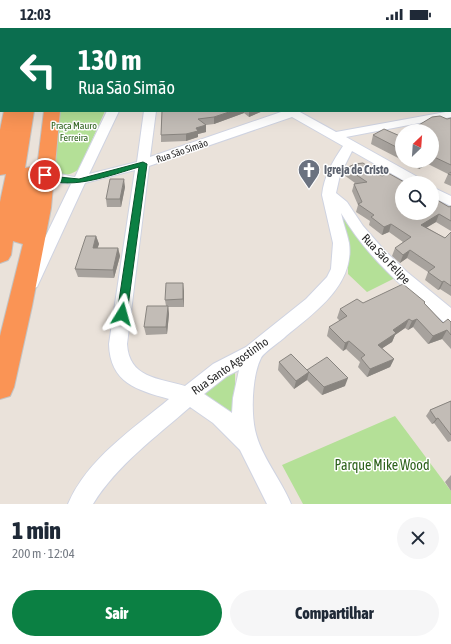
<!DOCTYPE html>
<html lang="pt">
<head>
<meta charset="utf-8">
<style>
	:root { --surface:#fff; --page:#f6f6f7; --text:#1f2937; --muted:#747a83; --accent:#0b8043 }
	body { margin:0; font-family:"Asap Condensed",sans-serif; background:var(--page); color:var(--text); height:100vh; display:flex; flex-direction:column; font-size:15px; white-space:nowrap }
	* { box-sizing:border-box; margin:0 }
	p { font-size:13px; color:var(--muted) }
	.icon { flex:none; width:22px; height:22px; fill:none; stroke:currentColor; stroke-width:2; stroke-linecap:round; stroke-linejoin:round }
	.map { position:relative; height:476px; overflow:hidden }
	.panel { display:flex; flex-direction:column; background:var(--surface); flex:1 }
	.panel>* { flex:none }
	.top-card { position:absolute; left:0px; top:0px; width:451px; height:84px; box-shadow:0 4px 16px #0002; background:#0b6e4f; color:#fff; overflow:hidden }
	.needle { width:26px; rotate:25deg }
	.fabs { position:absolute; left:395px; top:96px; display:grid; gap:8px }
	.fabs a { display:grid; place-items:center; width:44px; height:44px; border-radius:50%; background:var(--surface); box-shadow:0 4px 16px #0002; font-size:20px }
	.pin { position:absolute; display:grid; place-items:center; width:34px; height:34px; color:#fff; margin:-17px; border:2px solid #fff; border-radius:50%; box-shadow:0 1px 4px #0007 }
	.me { position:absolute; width:44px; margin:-22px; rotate:8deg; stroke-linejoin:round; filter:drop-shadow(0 0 3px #0008) }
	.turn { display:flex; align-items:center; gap:14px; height:84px; padding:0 12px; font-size:18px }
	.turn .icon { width:52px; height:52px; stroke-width:2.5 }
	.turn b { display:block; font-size:28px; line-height:34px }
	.round { display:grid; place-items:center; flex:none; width:42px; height:42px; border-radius:21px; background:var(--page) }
	.headline { display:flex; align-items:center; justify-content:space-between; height:68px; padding:0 12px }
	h1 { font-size:24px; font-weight:800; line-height:30px }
	.primary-button { display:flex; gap:8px; margin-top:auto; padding:8px 12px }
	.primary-button a { flex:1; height:46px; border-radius:24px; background:var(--accent); color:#fff; font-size:16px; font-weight:800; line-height:46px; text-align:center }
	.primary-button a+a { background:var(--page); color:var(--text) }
	.status { display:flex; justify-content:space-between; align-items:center; height:28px; padding:0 20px; background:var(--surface); direction:ltr }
	.status svg { height:11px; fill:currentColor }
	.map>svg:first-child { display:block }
	.green { fill:#b4e097 }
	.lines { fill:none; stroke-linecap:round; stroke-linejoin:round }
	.minor-casing { stroke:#cfd3e1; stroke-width:2 }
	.major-casing { stroke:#c3c3c3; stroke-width:2 }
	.highway-casing { stroke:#c3c3c3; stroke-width:2 }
	.minor { fill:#fff; fill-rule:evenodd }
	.major { fill:#ecc35c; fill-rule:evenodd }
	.highway { fill:#fa9455; fill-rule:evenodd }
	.highway-bridge-casing { stroke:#c3c3c3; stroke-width:14; stroke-linecap:butt }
	.highway-bridge { stroke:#fa9455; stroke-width:14 }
	.wall { fill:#a7a29d }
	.shaded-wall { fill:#88847f }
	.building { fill:#c2bcb6; stroke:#88847f }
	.route { fill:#0b8043; stroke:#07532c }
	.labels { text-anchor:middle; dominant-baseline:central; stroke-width:3; stroke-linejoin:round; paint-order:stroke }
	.far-park-label { font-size:10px; fill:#2d621b; stroke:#fff }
	.far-street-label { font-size:10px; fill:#282828; stroke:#fff }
	.worship-label { font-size:12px; font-weight:bold; fill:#5b616d; stroke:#fff; text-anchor:start }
	.street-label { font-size:12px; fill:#282828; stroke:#fff }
	.near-park-label { font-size:14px; fill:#2d621b; stroke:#fff }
</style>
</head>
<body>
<div class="status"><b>12:03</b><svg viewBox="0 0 49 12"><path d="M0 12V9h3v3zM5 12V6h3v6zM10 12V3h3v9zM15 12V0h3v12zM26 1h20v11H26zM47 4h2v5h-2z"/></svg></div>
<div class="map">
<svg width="451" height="476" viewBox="0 0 451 476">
	<rect width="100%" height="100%" fill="#eae2da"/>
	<!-- green -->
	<path class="green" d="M57,83H105L79,141C72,147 61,149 53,145Z
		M334,172L395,250L367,264L348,246V220Z
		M235,340V389L198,367Z
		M395,388L451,463V476H303L282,437Z"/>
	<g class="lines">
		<!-- minor casing -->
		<g class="minor-casing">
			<path id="minor" d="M72,0H80V1H72Z
				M195,0H204L195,1Z
				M1,2V8L0,9V3Z
				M107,83H119L89,146L137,134L144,83H156L150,129L284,83H298L336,104L451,83V89L346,109L423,152L425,155H408L352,123L340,147L336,165L347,174L363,198L384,222L407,244L451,280V297L445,295C406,262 367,230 341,185C343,195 347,205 349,215C355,257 314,285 286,308C280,314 264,324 261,330C252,348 251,383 255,402C261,429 281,451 291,476H267L240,422L213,395L190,379C156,409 117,437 93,476H68C87,431 133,401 169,371C137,362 110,355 109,316L135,142L85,155L37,259L31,261L25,259L23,255L71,156C62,155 44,155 38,147L40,144C49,142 65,148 75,149ZM292,89L343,118C333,133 324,148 322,167L333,215L331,241L327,249L306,271L246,319L213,336L185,358C158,350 129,350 127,316L149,138ZM239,342L233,370L232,385L204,366L227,348Z
				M432,159L451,168V178L432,169Z"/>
		</g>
		<!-- major casing -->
		<g class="major-casing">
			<path id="major" d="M395,0H416V1H395Z
				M451,0V6H450V1H446Z"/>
		</g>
		<!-- highway casing -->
		<g class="highway-casing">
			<path id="highway" d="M0,0H10L1,1V5Z
				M0,35H1V43H0Z
				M4,83H34L25,140L31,139L37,140L44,83H60L51,180L32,278L14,359L10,368L0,371V308L23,216L13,213L11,227L8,232L0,235V174L6,146L0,147V102Z"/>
		</g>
		<!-- minor -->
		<use href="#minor" class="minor"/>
		<!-- major -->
		<use href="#major" class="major"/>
		<!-- highway -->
		<use href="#highway" class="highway"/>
		<!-- highway-bridge casing -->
		<g class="highway-bridge-casing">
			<path id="highway-bridge" d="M11,0L14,1"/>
		</g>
		<!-- highway-bridge -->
		<use href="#highway-bridge" class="highway-bridge"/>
	</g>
	<!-- wall -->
	<path class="wall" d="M106,0H185L184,1H109Z
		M450,57H451V76H450Z
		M162,83H263L249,89L244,85L214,96L206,97V104L198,106V109L186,113L161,114V107Z
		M451,90V158L444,155L448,146L428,136L419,141L403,133H432V103L447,91Z
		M373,107L400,108L402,107V132L371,116Z
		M346,140L382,148L406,155L449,179L451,178V203L436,194L426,199L445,210L451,204V268L440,261L438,262L425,252L428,244L407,230L400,235L392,228L395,220L403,214L389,204L382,207L369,197L370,193L356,184L358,177L352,163L354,156L355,155L344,147Z
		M125,159L121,179H107L106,171Z
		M96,208L99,216L97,220H118L120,228L114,250L78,249L75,241Z
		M184,263V279H168L169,286L167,306L146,307L144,299L166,278L165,272Z
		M363,275L425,276L443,295L451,294V321L442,311L428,316L413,299L408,302L405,300L395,307L392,314L382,320L394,331L390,339L367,349L358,339L360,334L346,321L343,323L327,308L329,299L340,293L337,290L340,281Z
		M279,334L307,342L345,358L322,367L307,352L294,361L278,342Z
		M451,373V413L448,414L434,395L432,396L426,388L430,382Z
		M451,447V463L445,454Z"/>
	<!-- shaded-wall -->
	<path class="shaded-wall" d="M174,0H185L184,1H173Z
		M233,0H239L238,1H232Z
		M232,83H244V85L214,96V89Z
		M249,83H263L249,89Z
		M206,97V104L198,106V109L186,113V106L196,100Z
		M421,133H429L428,136L419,141Z
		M124,151L125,159L121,179L120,171Z
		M439,186L436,194L418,205L421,197Z
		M391,196L389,204L382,207L384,199Z
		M96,208L99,216L95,228L93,220Z
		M118,220L120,228L114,250L113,242Z
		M410,222L407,230L400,235L403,227Z
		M444,253L440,261L438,262L442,254Z
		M183,255L184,263V279L183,271Z
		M168,278L169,286L167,306L166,299Z
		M409,291L405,300L395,307L392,314L375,325L378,317L393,302Z
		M417,291L413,299L408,302L412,293Z
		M447,302L442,311L428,316L433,308Z
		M349,313L346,321L343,323L345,315Z
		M394,331L390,339L367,349L370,341Z
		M309,344L307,352L294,361L296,353Z
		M348,350L345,358L322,367L324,359Z
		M438,390L434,395L432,396L436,391Z"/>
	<!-- building -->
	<path class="building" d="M116,0H174L173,1H119Z
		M210,0H228L227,1H209Z
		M450,57H451V68H450Z
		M162,83H232L214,89L198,91L206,97L196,100L198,103L186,106L161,107Z
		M440,88L447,91L451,90V137L432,128V103H409L432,89Z
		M384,101L400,108L402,107V122L373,107Z
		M363,135L382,148L388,145L406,155H402V185H432V169L449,179L451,178V193L439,186L421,197L445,210L451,204V258L444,253L442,254L428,244L435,239L410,222L403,227L395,220L411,209L391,196L384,199L371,189L374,187L358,176L362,174L354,156L367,154L346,140L355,136Z
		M451,144V147L448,146Z
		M110,151H124L120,171H106Z
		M86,208H96L93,220H118L113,242L75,241Z
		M166,255H183V271L165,272Z
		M403,256L425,274L424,275L443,295L448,291L451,294V307L447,302L433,308L417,291L412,293L409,291L393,302L396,305L378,317L394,331L370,341L361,330L365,327L349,313L345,315L329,299L347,288L340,281L357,271L363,275Z
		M147,278H168L166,299H144Z
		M291,326L309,344L296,353L279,334Z
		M327,329L348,350L324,359L307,342Z
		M451,373V407L438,390L436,391L430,382Z"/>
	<!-- route -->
	<path class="route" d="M143,134L147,136L127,286L126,289H118L117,286L139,139C114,146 63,166 41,147L45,145L59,149L79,151Z"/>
	<!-- icons -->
	<defs>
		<g id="church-pin" transform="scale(1.15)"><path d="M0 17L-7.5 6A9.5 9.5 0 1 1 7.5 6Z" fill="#6b7280" stroke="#fff"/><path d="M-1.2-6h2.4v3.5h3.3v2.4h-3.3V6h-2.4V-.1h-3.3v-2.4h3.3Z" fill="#fff"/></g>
	</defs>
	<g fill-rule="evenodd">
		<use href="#church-pin" x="309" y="142"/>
	</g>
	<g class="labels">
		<!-- far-park labels -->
		<g class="far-park-label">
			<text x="74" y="97">Praça Mauro<tspan x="74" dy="12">Ferreira</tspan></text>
		</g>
		<!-- far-street labels -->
		<g class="far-street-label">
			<text transform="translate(182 123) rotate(-19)">Rua São Simão</text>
		</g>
		<!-- worship labels -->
		<g class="worship-label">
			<text x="324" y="142">Igreja de Cristo</text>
		</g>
		<!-- street labels -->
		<g class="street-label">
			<text transform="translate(386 231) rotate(46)">Rua São Felipe</text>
			<text transform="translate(230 338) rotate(-35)">Rua Santo Agostinho</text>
		</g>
		<!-- near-park labels -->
		<g class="near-park-label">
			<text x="382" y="437">Parque Mike Wood</text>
		</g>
	</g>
</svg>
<div class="fabs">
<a><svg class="needle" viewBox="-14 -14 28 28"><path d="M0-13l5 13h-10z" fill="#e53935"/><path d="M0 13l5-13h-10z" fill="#747a83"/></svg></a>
<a><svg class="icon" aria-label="search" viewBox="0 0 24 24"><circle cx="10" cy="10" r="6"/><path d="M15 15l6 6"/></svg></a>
</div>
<div class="pin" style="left:45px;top:147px;background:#d93025"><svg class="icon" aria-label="arrive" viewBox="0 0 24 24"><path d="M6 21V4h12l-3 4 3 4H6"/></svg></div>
<svg class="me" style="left:122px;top:286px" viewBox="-20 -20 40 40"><path d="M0-17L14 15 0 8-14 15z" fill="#0b8043" stroke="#fff" stroke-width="4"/></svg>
<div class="top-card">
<div class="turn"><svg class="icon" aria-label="left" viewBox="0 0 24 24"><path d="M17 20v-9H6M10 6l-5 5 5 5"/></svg><div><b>130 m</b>Rua São Simão</div></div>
</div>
</div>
<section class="panel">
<div class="headline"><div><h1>1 min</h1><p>200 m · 12:04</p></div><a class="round"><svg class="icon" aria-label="close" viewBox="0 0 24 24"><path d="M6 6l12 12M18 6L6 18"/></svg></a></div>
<div class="primary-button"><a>Sair</a><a>Compartilhar</a></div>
</section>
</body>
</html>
